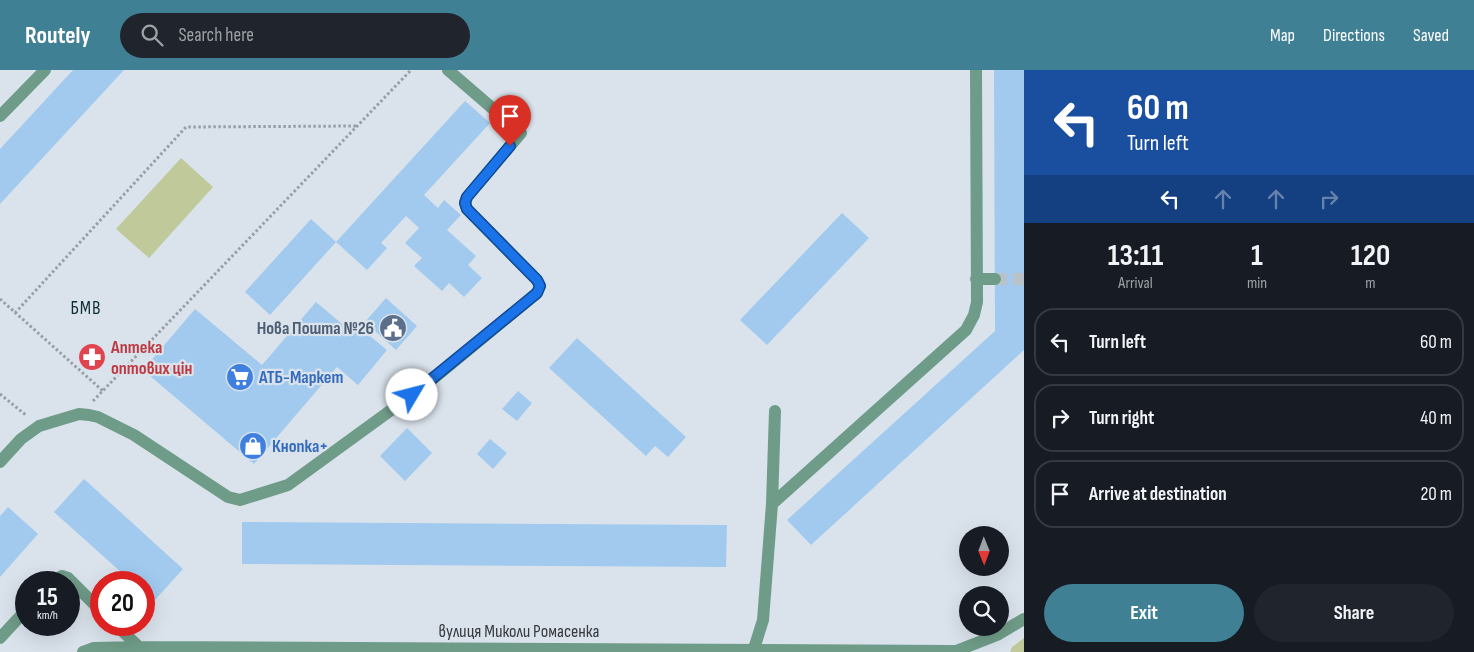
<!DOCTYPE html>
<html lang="en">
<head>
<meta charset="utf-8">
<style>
	:root { --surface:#171b24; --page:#20242c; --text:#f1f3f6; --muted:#9ea1a6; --line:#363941; --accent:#408094 }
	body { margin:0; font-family:"Sofia Sans Condensed",sans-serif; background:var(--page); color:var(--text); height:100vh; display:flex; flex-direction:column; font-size:19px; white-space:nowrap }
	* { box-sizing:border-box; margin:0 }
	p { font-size:16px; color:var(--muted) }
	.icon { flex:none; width:28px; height:28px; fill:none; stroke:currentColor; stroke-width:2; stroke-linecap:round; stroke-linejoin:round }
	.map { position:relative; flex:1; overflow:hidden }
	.panel { display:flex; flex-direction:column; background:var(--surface); width:450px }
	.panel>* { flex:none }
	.banner { background:#1a4fa0; color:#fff; overflow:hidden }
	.needle { width:32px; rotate:179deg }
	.controls { position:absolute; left:959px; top:456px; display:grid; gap:10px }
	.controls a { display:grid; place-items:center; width:50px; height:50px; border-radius:50%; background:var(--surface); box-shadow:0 5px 20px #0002; font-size:25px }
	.speed { position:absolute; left:15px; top:501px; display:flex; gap:10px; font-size:25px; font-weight:700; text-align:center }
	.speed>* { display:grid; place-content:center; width:65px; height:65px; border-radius:50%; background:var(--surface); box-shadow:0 5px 20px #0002; line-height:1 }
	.speed small { font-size:12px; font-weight:400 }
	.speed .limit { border:8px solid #d22; background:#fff; color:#111 }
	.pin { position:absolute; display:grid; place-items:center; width:42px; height:42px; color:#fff; margin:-51px -21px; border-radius:50% 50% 50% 0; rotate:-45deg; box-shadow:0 0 5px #0007 }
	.pin .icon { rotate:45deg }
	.me { position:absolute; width:55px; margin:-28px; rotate:53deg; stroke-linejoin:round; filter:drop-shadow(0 0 4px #0008) }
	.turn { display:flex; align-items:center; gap:18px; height:105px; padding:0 20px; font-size:22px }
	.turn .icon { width:65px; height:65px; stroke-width:2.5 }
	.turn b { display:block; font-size:35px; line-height:42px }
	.lanes { display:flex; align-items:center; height:48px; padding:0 20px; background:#0003; justify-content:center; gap:25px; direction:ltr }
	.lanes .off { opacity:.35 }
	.eta { display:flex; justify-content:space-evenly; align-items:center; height:85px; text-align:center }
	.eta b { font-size:30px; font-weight:700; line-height:35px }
	.primary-button { display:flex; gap:10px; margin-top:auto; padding:10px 20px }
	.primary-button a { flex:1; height:58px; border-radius:30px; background:var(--accent); color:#fff; font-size:20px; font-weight:700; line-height:58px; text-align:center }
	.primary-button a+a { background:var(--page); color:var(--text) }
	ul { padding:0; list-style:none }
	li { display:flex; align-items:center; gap:15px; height:68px; margin:0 10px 8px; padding:0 10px; border:2px solid var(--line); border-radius:20px }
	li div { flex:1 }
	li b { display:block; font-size:19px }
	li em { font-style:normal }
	header { display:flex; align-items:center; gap:30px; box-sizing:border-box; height:70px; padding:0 25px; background:var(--accent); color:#fff }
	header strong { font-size:24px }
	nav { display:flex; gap:28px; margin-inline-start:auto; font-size:18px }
	.search { width:350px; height:45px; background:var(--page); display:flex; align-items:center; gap:12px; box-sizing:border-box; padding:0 18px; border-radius:28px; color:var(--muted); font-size:19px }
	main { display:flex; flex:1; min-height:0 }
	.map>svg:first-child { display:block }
	.green { fill:#bfc99a }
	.building { fill:#a1caee }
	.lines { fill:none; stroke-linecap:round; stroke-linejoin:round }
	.minor-tunnel { stroke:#b9c1c9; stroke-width:12; stroke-dasharray:12 6; stroke-linecap:butt }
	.path { stroke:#989ea5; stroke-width:3; stroke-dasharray:2.5 2.5; stroke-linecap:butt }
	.minor { stroke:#6f9c88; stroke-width:12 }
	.route-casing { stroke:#114b97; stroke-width:12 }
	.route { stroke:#1a73e8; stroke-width:9 }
	.labels { text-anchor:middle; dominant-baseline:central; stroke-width:4.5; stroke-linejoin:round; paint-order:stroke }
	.service-label { font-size:18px; font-weight:bold; fill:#4e5e75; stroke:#dae3ec; text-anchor:end }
	.health-label { font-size:18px; font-weight:bold; fill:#be3a42; stroke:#dae3ec; text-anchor:start }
	.shop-label { font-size:18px; font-weight:bold; fill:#366cbe; stroke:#dae3ec; text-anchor:start }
	.street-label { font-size:18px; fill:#373a3e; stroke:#dae3ec }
	.neighbourhood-label { font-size:19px; letter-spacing:1px; fill:#0f2e37; stroke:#dae3ec }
</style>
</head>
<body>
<header>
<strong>Routely</strong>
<div class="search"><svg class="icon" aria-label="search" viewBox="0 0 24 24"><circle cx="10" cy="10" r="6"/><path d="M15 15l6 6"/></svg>Search here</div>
<nav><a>Map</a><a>Directions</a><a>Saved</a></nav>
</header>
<main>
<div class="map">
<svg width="1024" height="582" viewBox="0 0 1024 582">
	<rect width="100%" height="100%" fill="#dae3ec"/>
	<!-- green -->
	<path class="green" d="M181,88L213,117L149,188L116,159Z
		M1024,568V582H1010L1012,577Z"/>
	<!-- building -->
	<path class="building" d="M73,0H124L0,134V79Z
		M994,0H1024V280L811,475L787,450L995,261Z
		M465,31L490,53L424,125L438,138L444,130L461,145L447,160L476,186L468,195L482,208L464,227L449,213L442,221L414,196L422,188L405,173L419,158L406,146L381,173L387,178L367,200L336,172L270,245L245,222L311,149L336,172Z
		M842,143L869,168L767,275L740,250Z
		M386,228L417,256L396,280L365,252Z
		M316,232L354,264L359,257L387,280L358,315L337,297L254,394L143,300L195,239L262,295Z
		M577,268L686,367L668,387L655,376L646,386L549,298Z
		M93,278L101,286L93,296L84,287Z
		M518,321L532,333L517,351L502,339Z
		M407,358L432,383L405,411L380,386Z
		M490,369L507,383L493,399L477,384Z
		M84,409L183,499L153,532L144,523V512H132L54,442Z
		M8,437L38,464L0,507V446Z
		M242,452L727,455L726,497L242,494Z"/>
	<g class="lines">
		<!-- minor-tunnel -->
		<path class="minor-tunnel" d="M995,209H1024"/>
		<!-- path -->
		<path class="path" d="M0,229L103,321
			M15,243L186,57L357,56
			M0,324L27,346
			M93,331L411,0"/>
		<!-- minor -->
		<path class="minor" d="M0,46L45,0
			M976,209H995
			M0,392L21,369L39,356L79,344L89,345L98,347L134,365L228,427L240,430L288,415L427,314L537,223L540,216L537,210L467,139L465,133L467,127L521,63L448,0
			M772,434L966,260L974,245L977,232L976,0
			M52,512L62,506L68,508L101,541
			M116,555L139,577
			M0,568L26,540
			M83,582L94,578L139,577L956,581L997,565L1024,549
			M753,582L763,550L772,434L775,341"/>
	</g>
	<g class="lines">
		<!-- route casing -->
		<g class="route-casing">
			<path id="route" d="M412,325L537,223L540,216L537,210L467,139L465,133L467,127L510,76"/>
		</g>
		<!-- route -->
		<use href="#route" class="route"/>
	</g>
	<!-- icons -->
	<defs>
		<g id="civic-disc" transform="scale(1.4375)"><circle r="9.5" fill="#5c6f8a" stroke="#dae3ec"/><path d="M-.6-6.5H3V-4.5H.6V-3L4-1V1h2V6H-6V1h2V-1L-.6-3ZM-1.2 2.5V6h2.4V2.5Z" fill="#fff"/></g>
		<g id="pharmacy-disc" transform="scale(1.4375)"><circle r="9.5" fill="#e0444e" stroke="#dae3ec"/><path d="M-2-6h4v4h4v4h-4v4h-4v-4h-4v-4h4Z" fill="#fff"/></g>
		<g id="supermarket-disc" transform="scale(1.4375)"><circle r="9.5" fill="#3f7fe0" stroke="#dae3ec"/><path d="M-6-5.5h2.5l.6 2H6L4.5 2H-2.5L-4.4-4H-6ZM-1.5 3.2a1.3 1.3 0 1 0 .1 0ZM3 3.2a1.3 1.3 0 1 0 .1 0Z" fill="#fff"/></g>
		<g id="shop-disc" transform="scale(1.4375)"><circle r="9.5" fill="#3f7fe0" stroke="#dae3ec"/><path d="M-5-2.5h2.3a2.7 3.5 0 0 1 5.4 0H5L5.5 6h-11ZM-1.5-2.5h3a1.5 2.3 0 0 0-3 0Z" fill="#fff"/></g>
	</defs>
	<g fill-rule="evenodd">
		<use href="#civic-disc" x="393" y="258"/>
		<use href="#pharmacy-disc" x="92" y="287"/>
		<use href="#supermarket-disc" x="240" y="307"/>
		<use href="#shop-disc" x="253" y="376"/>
	</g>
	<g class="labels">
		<!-- service labels -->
		<g class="service-label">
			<text x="374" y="258">Нова Пошта №26</text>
		</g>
		<!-- health labels -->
		<g class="health-label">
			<text x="111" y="277">Аптека<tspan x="111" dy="21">оптових цін</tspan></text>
		</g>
		<!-- shop labels -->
		<g class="shop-label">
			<text x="259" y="307">АТБ-Маркет</text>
			<text x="272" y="376">Кнопка+</text>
		</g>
		<!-- street labels -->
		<g class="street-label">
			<text x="519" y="561">вулиця Миколи Ромасенка</text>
		</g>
		<!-- neighbourhood labels -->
		<g class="neighbourhood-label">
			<text x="86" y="238">БМВ</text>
		</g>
	</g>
</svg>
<div class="controls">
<a><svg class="needle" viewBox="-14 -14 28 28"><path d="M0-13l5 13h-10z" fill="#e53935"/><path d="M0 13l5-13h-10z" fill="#9ea1a6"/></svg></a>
<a><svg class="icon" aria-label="search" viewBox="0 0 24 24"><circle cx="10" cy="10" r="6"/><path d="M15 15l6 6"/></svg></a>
</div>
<div class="speed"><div>15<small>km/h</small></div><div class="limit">20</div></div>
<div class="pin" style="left:510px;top:76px;background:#d93025"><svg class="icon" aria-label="arrive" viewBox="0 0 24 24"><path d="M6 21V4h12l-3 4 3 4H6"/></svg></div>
<svg class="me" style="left:412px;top:325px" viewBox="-20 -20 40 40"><circle r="19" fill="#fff"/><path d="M0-13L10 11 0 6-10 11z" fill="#1a73e8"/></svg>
</div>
<section class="panel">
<div class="banner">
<div class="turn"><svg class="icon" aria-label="left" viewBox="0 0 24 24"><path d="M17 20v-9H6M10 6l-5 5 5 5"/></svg><div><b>60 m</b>Turn left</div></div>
<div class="lanes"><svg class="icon" aria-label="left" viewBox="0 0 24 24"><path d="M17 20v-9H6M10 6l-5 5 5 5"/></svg><svg class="icon off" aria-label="ahead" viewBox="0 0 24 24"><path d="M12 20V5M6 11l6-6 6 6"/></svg><svg class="icon off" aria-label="ahead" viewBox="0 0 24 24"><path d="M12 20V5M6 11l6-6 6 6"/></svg><svg class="icon off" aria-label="right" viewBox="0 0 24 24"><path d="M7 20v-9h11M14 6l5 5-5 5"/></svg></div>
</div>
<div class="eta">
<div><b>13:11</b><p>Arrival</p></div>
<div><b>1</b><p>min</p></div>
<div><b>120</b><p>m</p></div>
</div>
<ul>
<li><svg class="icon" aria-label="left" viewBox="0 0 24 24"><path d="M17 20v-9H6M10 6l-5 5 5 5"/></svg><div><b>Turn left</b></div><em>60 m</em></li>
<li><svg class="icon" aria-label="right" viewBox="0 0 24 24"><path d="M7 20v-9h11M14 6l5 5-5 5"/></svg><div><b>Turn right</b></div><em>40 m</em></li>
<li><svg class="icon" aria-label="arrive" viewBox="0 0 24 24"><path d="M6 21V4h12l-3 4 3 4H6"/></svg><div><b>Arrive at destination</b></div><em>20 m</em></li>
</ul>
<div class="primary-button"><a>Exit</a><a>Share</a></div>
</section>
</main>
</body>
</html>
